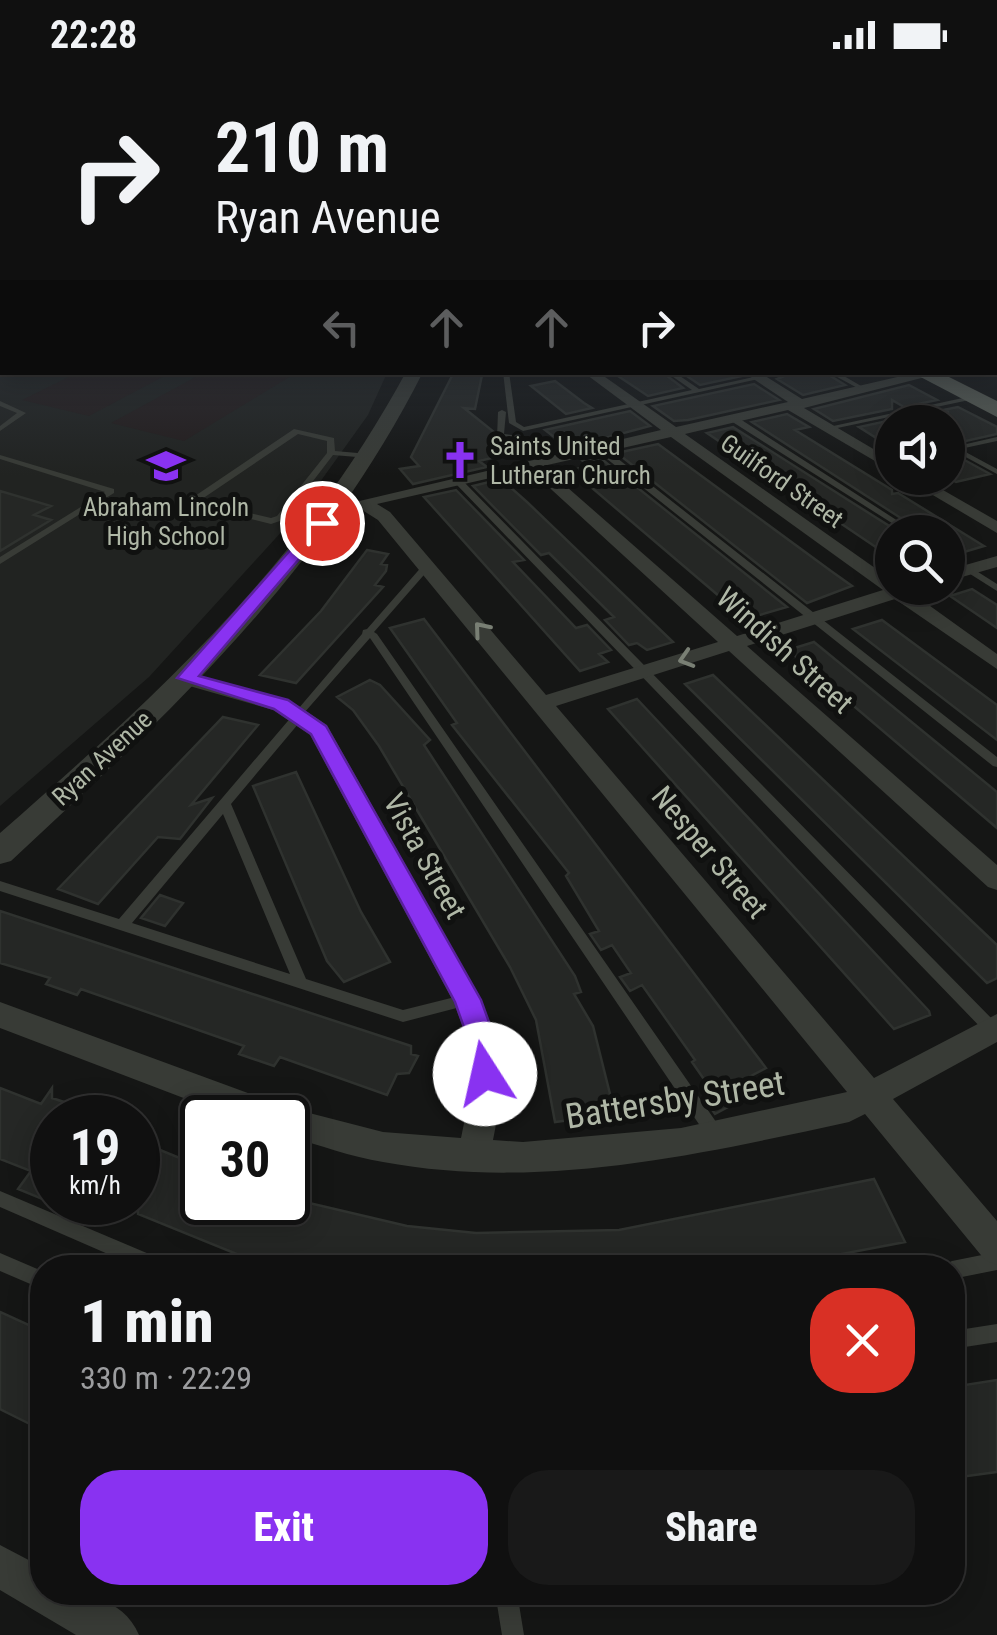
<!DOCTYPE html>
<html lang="en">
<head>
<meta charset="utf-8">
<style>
	:root { --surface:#101010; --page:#191919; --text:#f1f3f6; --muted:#9c9d9f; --line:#303030; --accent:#8932f1 }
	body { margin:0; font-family:"Roboto Condensed",sans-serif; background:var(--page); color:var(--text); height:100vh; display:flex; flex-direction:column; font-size:38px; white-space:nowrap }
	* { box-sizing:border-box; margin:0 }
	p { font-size:32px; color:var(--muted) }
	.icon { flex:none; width:55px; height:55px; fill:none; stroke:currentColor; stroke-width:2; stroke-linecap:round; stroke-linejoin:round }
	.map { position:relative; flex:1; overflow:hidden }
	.sheet { position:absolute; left:30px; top:1185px; width:935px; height:350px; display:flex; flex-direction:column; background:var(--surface); border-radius:40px; box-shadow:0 5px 25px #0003,0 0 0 2px var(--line) }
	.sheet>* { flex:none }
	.hud { position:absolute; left:0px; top:0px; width:998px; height:305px; box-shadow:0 5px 25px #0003,0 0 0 2px var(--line); background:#101010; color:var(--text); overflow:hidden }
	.buttons { position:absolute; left:875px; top:335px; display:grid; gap:20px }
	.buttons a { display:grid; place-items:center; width:90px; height:90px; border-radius:50%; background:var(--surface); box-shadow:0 5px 25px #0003,0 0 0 2px var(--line); font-size:50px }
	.speed { position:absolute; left:30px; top:1025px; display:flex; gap:20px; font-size:50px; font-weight:700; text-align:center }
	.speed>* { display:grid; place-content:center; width:130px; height:130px; border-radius:50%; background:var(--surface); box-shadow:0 5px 25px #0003,0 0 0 2px var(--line); line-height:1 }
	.speed small { font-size:25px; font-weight:400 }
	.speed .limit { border:5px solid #111; border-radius:15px; background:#fff; color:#111 }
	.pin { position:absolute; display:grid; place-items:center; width:85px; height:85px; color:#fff; margin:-42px; border:5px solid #fff; border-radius:50%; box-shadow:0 2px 10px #0007 }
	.me { position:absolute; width:110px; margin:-55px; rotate:350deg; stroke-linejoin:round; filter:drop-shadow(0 0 8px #0008) }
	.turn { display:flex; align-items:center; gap:35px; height:210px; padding:0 50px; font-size:45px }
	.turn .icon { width:130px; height:130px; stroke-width:2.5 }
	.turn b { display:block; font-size:70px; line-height:85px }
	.lanes { display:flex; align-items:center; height:95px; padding:0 50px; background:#0003; justify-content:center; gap:50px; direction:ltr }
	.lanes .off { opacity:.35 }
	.round { display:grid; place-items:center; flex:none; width:105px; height:105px; border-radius:40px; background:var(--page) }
	.overview { display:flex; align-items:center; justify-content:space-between; height:170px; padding:0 50px }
	h1 { font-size:60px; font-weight:800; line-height:75px }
	.cta { display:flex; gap:20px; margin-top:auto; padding:20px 50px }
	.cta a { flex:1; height:115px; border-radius:40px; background:var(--accent); color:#fff; font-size:40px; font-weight:800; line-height:115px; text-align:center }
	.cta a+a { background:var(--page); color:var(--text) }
	.status { display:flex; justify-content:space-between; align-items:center; height:70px; padding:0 50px; background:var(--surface); direction:ltr }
	.status svg { height:28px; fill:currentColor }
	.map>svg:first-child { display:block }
	.built { fill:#212321 }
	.green { fill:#241e1e }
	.building { fill:#252725; stroke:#2f322f; stroke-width:2.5 }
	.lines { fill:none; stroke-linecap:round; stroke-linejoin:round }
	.service { fill:#383b36; fill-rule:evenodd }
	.minor { fill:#383b36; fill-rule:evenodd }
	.tertiary { fill:#383b36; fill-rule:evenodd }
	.primary { fill:#555a52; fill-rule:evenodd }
	.oneway { stroke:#797f74 }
	.route { fill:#8932f1; stroke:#59209d; stroke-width:2.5 }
	.labels { text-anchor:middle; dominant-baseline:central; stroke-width:10; stroke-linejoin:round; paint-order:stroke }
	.far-poi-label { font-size:25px; fill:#afb7a6; stroke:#101110; text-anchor:start }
	.far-street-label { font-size:25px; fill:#afb7a6; stroke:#101110 }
	.street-label { font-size:30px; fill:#afb7a6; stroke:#101110 }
	.near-street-label { font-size:35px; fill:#afb7a6; stroke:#101110 }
</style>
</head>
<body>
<div class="status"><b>22:28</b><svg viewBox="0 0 49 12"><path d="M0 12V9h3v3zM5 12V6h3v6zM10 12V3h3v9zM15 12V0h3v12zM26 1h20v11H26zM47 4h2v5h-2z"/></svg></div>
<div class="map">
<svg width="997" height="1565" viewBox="0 0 997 1565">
	<rect width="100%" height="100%" fill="#151615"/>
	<!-- built -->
	<path class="built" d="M0,218L2,302L387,303L368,345L295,447L149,607L0,736Z"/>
	<!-- green -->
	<path class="green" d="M77,303V302L170,303L89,346L22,330Z
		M203,303H296L184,371L111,353Z"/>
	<!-- building -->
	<path class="building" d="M612,302H662L683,318L648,326Z
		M681,302H739L742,306L700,315Z
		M794,302H824L845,315L803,325L777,309Z
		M453,304L482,305L475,339L464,338L494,362V370L507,373L516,382L479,391L487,397L413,414L400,399L419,396L411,387Z
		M555,311L584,333L592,338L566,344L531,316Z
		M754,314L779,330L688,350L674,351L653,336Z
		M909,315L937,330L904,337L892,330V339L833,351L814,339Z
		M958,337L997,357V364L948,375V342L918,345Z
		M630,341L650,356L568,378L545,360Z
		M787,344L809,357L795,360L892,420V424L898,423L984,476L961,483L948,475V462H929L910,454L752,352Z
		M892,350V378L859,357Z
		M733,357L894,459L892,488L707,363Z
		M658,374L831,501L852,516L807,533L617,383Z
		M948,381L990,404L956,412L948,408Z
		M599,387L787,537L746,549L571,400L590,396L583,391Z
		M501,409L527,432L673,572L647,580L637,573L629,575L605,550L614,547L549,483L541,485L473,416Z
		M456,420L524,490L513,492L576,558L587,555L611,580L599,584L608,592L580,601L424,427Z
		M0,421L51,436L34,445L51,450L0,481Z
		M367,480L388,484L381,494L387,495L386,501L375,515L383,517L296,613L260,605L321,541Z
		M972,519L997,535V558L950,526Z
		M424,549L766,998L749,1007L758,1021L715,1044L705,1030L715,1025L692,992L695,990L642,915L630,921L620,907L631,903L612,875L601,880L590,864L599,861L566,806L569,803L452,655L457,653L390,558Z
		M882,550L997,635V670L853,559Z
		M814,572L997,722V758L788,580Z
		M713,605L997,875V908L987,913L685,614Z
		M370,610L380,615L430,670L424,675L575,906L581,922L574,924L593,956L615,1044L555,1052L536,950L510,897L379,676L353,640L337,627Z
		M637,629L929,941L930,945L894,959L608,639Z
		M223,647L258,655L191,735L212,728L180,769L158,767L98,834L58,819Z
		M296,702L361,842L390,892L344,912L327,891L253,716Z
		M160,825L183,833L165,856L141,848Z
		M0,841L411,976V984L418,986L409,1003L397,1004L387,1025L280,987L274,996L239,984L244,976L81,919L77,925L46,914L50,908L0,893Z
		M0,1018L41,1034L52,1018V1028L64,1032L52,1048V1133L18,1119L31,1101L0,1089Z
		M138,1071L202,1097V1132H305L407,1156L476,1163L619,1160L874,1109L905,1172L768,1198H273L275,1191L244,1187L138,1144Z
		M0,1242L42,1261V1360L0,1339Z
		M997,1310V1402L952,1408V1317Z"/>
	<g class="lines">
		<!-- service -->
		<path class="service" d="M995,195H997V199H995Z
			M995,239L997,240V244L995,243Z
			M995,296L997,297V301L995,300Z
			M503,302H509L516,352L524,357L692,320L666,302H674L699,319L776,302H790L523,361L509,353Z
			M828,302H837L868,320L863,321Z
			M972,326L975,328L974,329L828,360L824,358Z
			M0,331L26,343L0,361V356L17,343L0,336Z
			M502,340L506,342L504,364L520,366L549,389V393H543L515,370L497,368L498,342Z
			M731,347H737L915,462H906L731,351Z
			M294,359L334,368L335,381L369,384L373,386L369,388L333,385L297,432L334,437H337V441L294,436L283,450L271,454L199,436L177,446L162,448L136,445L96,434L0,494V487L105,422L0,389V385L114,419V423L101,431C130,438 163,451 191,434L188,432L189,430ZM298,364L327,371V383L277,446L271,448L199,431Z
			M997,367V371L960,379L997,399V404L949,378Z
			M597,377H603L997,687V697L993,696L597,381Z
			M456,410H462L997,954V964L992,965L987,964L456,414Z
			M948,483L997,514V521L948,490Z
			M427,493L430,494V498L374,562L377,564L721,1059L723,1064L721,1069L715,1072L709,1069L370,568L304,643V647L231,734L306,909L403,940L467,924L472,926L474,930L472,934L403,952L0,821V811L119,849L362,564L363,560L367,559L424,494ZM223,744L290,904L132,853Z
			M0,1121L168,1192L171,1198H140L0,1137Z
			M997,1182V1200L952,1209V1198H944L946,1194L952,1191Z
			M0,1183L42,1201V1219L0,1201Z
			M997,1254V1272L952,1279V1261Z
			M495,1522H517L524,1565H502Z"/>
		<!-- minor -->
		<path class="minor" d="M995,216H997V222H995Z
			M995,264H997V272H995Z
			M997,285V293L995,294V286Z
			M583,302H598L676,357L788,332L743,302H759L802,329L919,302H945L804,338L892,390V401L788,340L685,364L892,510V518H915L912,523L997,584V599L895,529L747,576L997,795V820L988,817L729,581L556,636L874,1008L997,944V972L893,1029L997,1151V1195L985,1190L865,1044L849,1052C697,1085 539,1121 383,1092C351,1087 319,1075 288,1066V1048H236L0,958V932L286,1037L383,1062L461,1068L469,1029L471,979L454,933L310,665L273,640L179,613L176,608L186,602L289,630L327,655L481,930L501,979V1029L493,1070L523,1072L681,1058L847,1022L378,450L351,433L661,360ZM671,367L883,520L737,566L543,396ZM529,399L718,572L546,625L390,442L377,434Z
			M904,408H922L997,451V463Z
			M997,486V497L948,511V500Z
			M0,1475L42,1497V1522C79,1522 123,1526 139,1565H76L0,1520Z"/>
		<!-- tertiary -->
		<path class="tertiary" d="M0,207H2V215H0Z
			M406,302H423C321,503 174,639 11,791L0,794V763C161,622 302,494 406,302Z"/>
		<!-- primary -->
		<path class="primary" d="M911,302H939L997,331V347Z"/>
	</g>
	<!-- one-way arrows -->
	<defs><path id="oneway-chevron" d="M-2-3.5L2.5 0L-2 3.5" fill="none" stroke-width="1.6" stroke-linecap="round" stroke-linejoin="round" transform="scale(2.5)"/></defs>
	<g class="oneway">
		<use href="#oneway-chevron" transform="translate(481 559) rotate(-130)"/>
		<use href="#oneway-chevron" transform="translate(686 589) rotate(163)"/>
	</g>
	<!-- sky -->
	<linearGradient id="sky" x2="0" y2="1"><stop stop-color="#0c0c0c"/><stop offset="0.46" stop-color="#353c46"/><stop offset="1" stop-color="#353c46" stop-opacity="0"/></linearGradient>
	<rect width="997" height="405" fill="url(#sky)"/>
	<!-- route -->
	<path class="route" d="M317,450L330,453L199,606L288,630L326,656L481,930L499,980L495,1013L485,1017L475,1013L472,980L455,932L311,664L274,639L177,608Z"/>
	<!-- icons -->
	<defs>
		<g id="church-bare" transform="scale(3)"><path d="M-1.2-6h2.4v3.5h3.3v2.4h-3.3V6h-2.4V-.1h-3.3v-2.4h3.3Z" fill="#8932f1" stroke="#101110" stroke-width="2.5" paint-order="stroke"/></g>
		<g id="school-bare" transform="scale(3)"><path d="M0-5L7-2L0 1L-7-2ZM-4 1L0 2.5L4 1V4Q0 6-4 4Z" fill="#8932f1" stroke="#101110" stroke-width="2.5" paint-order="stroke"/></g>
	</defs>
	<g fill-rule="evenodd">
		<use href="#church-bare" x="460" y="390"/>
		<use href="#school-bare" x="166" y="396"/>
	</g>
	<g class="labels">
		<!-- far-poi labels -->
		<g class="far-poi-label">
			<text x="490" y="376">Saints United<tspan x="490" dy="29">Lutheran Church</tspan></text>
			<text x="166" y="437" text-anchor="middle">Abraham Lincoln<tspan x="166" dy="29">High School</tspan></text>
		</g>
		<!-- far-street labels -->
		<g class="far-street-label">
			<text transform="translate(782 411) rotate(35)">Guilford Street</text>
			<text transform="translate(102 688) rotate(-43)">Ryan Avenue</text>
		</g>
		<!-- street labels -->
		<g class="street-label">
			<text transform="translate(785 580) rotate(42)">Windish Street</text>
			<text transform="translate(710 782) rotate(50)">Nesper Street</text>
			<text transform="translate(425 786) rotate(61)">Vista Street</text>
		</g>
		<!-- near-street labels -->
		<g class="near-street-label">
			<text transform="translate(675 1030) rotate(-9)">Battersby Street</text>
		</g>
	</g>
</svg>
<div class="buttons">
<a><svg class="icon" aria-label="sound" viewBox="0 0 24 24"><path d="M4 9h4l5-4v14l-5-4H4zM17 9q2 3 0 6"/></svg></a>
<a><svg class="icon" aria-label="search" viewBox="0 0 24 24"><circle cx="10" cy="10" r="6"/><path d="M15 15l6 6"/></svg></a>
</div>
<div class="speed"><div>19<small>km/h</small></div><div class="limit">30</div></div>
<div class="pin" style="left:322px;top:453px;background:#d93025"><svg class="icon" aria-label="arrive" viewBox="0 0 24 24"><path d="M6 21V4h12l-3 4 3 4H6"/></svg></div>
<svg class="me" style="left:485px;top:1004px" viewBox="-20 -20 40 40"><circle r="19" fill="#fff"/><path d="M0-13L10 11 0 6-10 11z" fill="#8932f1"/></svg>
<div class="hud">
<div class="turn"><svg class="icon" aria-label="right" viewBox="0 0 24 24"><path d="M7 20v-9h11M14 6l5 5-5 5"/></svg><div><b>210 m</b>Ryan Avenue</div></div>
<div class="lanes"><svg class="icon off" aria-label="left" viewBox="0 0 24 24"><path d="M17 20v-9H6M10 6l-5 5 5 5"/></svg><svg class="icon off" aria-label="ahead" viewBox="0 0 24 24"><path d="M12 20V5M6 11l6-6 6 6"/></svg><svg class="icon off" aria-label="ahead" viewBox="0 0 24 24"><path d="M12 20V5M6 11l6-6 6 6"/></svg><svg class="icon" aria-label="right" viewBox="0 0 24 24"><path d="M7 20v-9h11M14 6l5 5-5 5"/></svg></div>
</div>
<section class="sheet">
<div class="overview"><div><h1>1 min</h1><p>330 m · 22:29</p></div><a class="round" style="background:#d93025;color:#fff"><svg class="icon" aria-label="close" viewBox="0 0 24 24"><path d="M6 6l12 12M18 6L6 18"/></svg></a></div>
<div class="cta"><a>Exit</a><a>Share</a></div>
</section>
</div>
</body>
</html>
